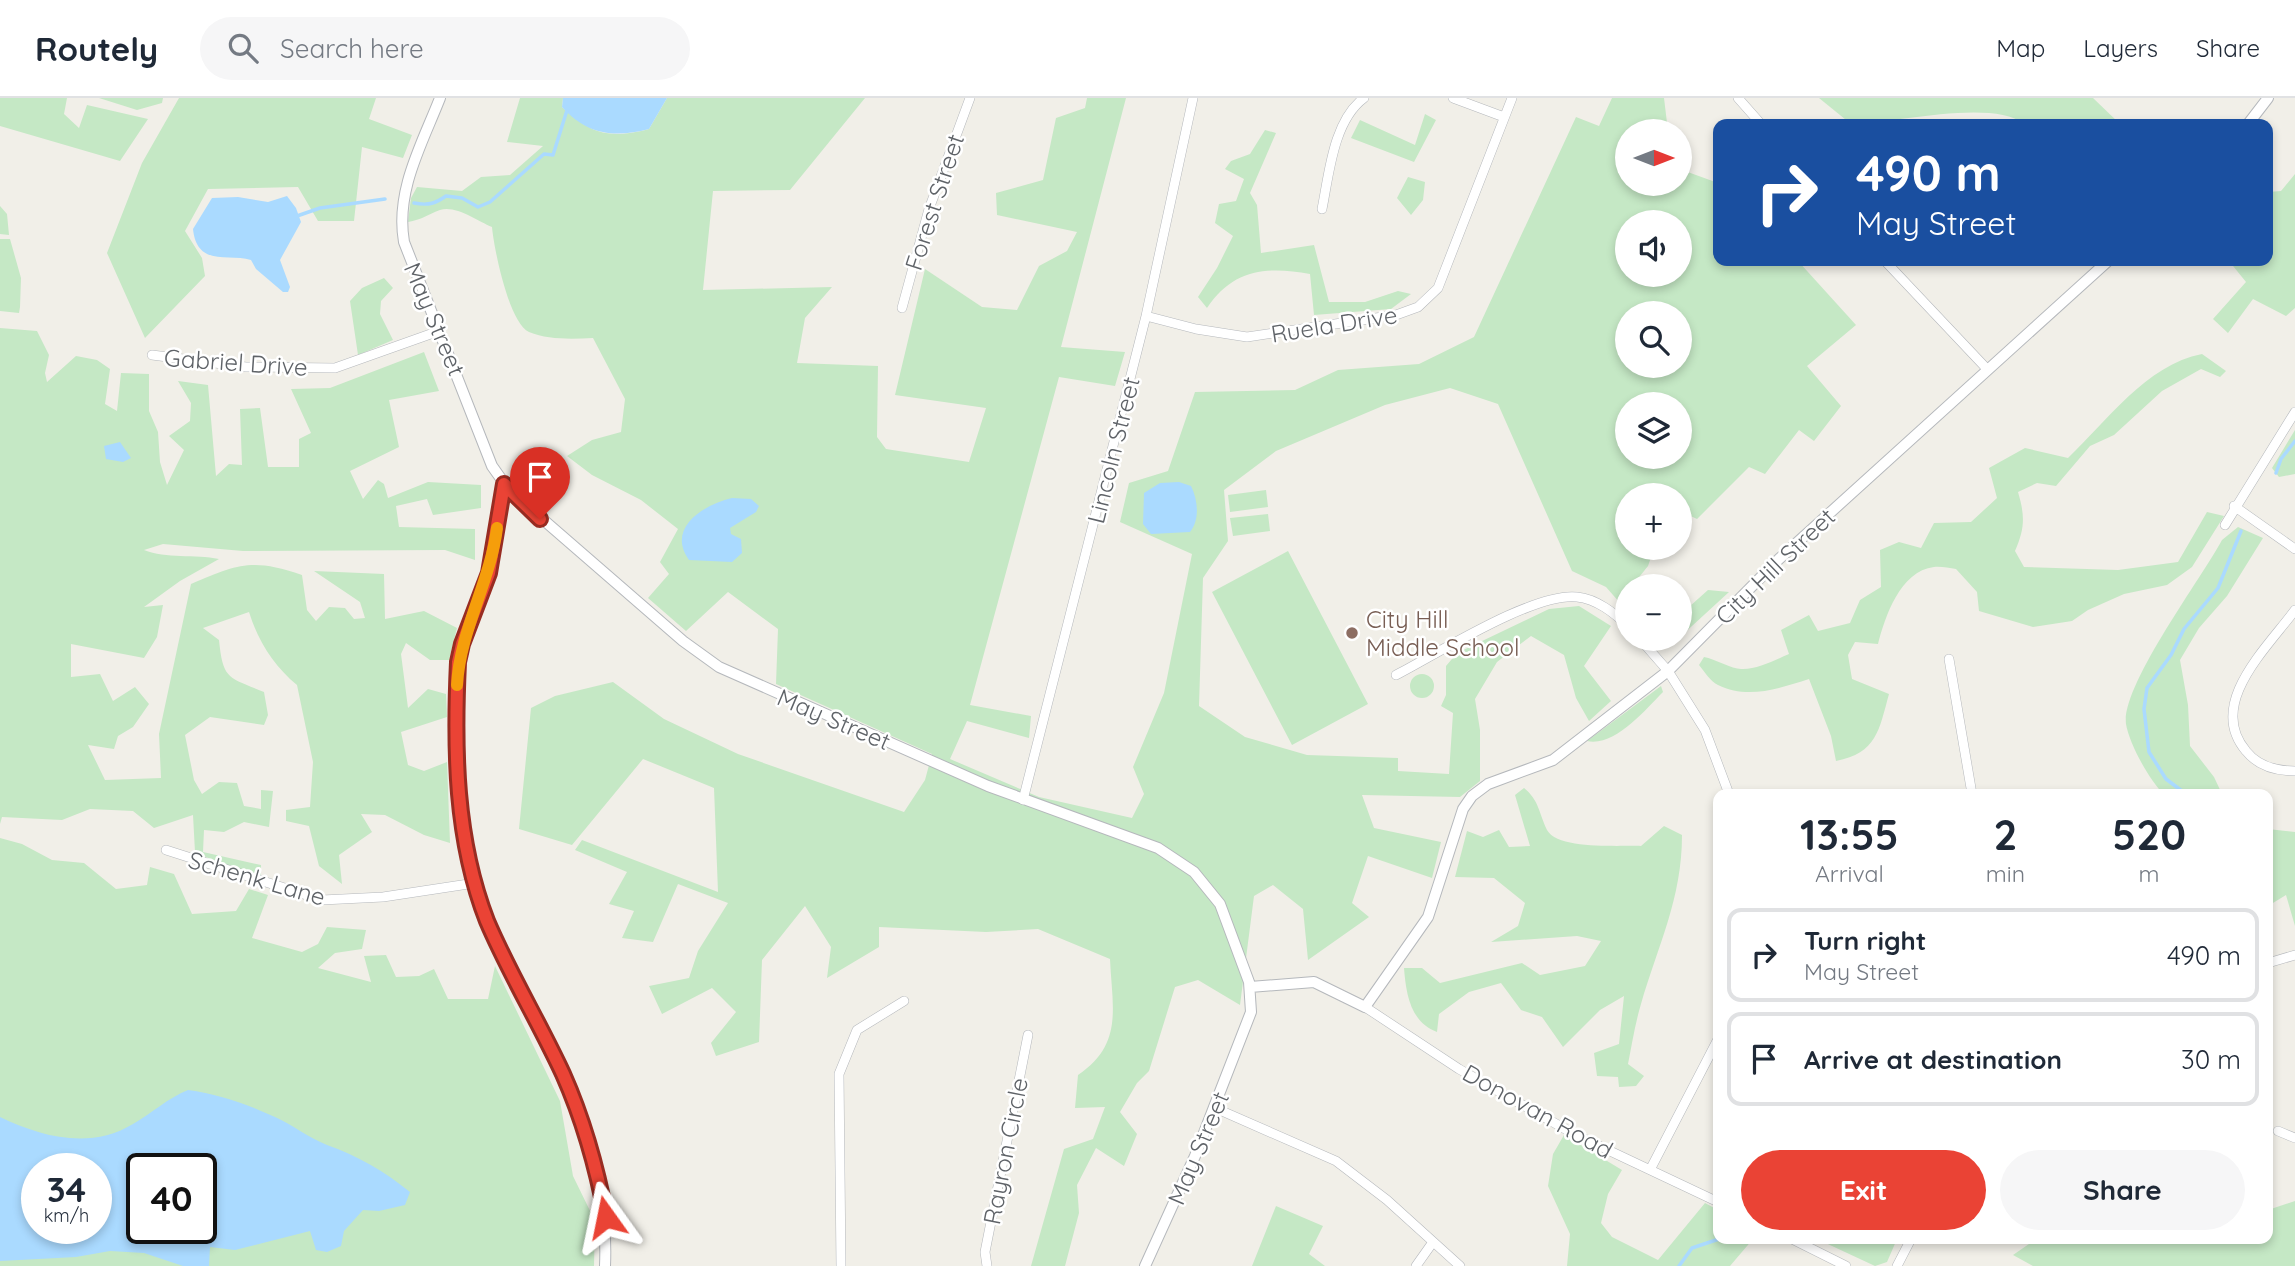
<!DOCTYPE html>
<html lang="en">
<head>
<meta charset="utf-8">
<style>
	:root { --surface:#fff; --page:#f6f6f7; --text:#1f2937; --muted:#747a83; --line:#e0e1e3; --accent:#ea4335 }
	body { margin:0; font-family:Quicksand,sans-serif; background:var(--page); color:var(--text); height:100vh; display:flex; flex-direction:column; font-size:26px; white-space:nowrap }
	* { box-sizing:border-box; margin:0 }
	p { font-size:23px; color:var(--muted) }
	.icon { flex:none; width:38px; height:38px; fill:none; stroke:currentColor; stroke-width:2; stroke-linecap:round; stroke-linejoin:round }
	.map { position:relative; flex:1; overflow:hidden }
	.details { position:absolute; left:1713px; top:691px; width:560px; height:455px; display:flex; flex-direction:column; background:var(--surface); border-radius:14px; box-shadow:0 4px 10px #0003 }
	.details>* { flex:none }
	.hud { position:absolute; left:1713px; top:21px; width:560px; height:147px; border-radius:14px; box-shadow:0 4px 10px #0003; background:#1a4fa0; color:#fff; overflow:hidden }
	.needle { width:46px; rotate:90deg }
	.controls { position:absolute; left:1615px; top:21px; display:grid; gap:14px }
	.controls a { display:grid; place-items:center; width:77px; height:77px; border-radius:50%; background:var(--surface); box-shadow:0 4px 10px #0003; font-size:35px }
	.speed { position:absolute; left:21px; top:1055px; display:flex; gap:14px; font-size:35px; font-weight:700; text-align:center }
	.speed>* { display:grid; place-content:center; width:91px; height:91px; border-radius:50%; background:var(--surface); box-shadow:0 4px 10px #0003; line-height:1 }
	.speed small { font-size:18px; font-weight:400 }
	.speed .limit { border:4px solid #111; border-radius:10px; background:#fff; color:#111 }
	.pin { position:absolute; display:grid; place-items:center; width:60px; height:60px; color:#fff; margin:-72px -30px; border-radius:50% 50% 50% 0; rotate:-45deg; box-shadow:0 0 7px #0007 }
	.pin .icon { rotate:45deg }
	.me { position:absolute; width:77px; margin:-38px; rotate:348deg; stroke-linejoin:round; filter:drop-shadow(0 0 5px #0008) }
	.turn { display:flex; align-items:center; gap:24px; height:147px; padding:0 28px; font-size:32px }
	.turn .icon { width:91px; height:91px; stroke-width:2.5 }
	.turn b { display:block; font-size:49px; line-height:60px }
	.eta { display:flex; justify-content:space-evenly; align-items:center; height:119px; text-align:center }
	.eta b { font-size:42px; font-weight:800; line-height:49px }
	.button { display:flex; gap:14px; margin-top:auto; padding:14px 28px }
	.button a { flex:1; height:80px; border-radius:42px; background:var(--accent); color:#fff; font-size:28px; font-weight:800; line-height:80px; text-align:center }
	.button a+a { background:var(--page); color:var(--text) }
	ul { padding:0; list-style:none }
	li { display:flex; align-items:center; gap:21px; height:94px; margin:0 14px 10px; padding:0 14px; border:4px solid var(--line); border-radius:14px }
	li div { flex:1 }
	li b { display:block; font-size:26px }
	li em { font-style:normal }
	header { display:flex; align-items:center; gap:42px; box-sizing:border-box; height:98px; padding:0 35px; background:var(--surface); border-bottom:2px solid var(--line) }
	header strong { font-size:33px }
	nav { display:flex; gap:38px; margin-inline-start:auto; font-size:24px }
	.search { width:490px; height:63px; background:var(--page); display:flex; align-items:center; gap:18px; box-sizing:border-box; padding:0 24px; border-radius:38px; color:var(--muted); font-size:26px }
	.map>svg:first-child { display:block }
	.green { fill:#c5e8c5; fill-rule:evenodd }
	.water { fill:#aadaff; fill-rule:evenodd }
	.lines { fill:none; stroke-linecap:round; stroke-linejoin:round }
	.stream { stroke:#aadaff; stroke-width:3.5 }
	.minor-casing { stroke:#b5b8bc; stroke-width:10 }
	.tertiary-casing { stroke:#b5b8bc; stroke-width:12 }
	.minor { stroke:#fff; stroke-width:9 }
	.tertiary { stroke:#fff; stroke-width:10 }
	.route-casing { stroke:#982c22; stroke-width:18 }
	.route { stroke:#ea4335; stroke-width:12 }
	.slow { stroke:#f59e0b; stroke-width:12 }
	.education-dot { fill:#8d6e63; stroke:#fff; stroke-width:2.5 }
	.labels { text-anchor:middle; dominant-baseline:central; stroke-width:5; stroke-linejoin:round; paint-order:stroke }
	.street-label { font-size:24px; fill:#5f6368; stroke:#fff }
	.education-label { font-size:24px; fill:#785e54; stroke:#fff; text-anchor:start }
</style>
</head>
<body>
<header>
<strong>Routely</strong>
<div class="search"><svg class="icon" aria-label="search" viewBox="0 0 24 24"><circle cx="10" cy="10" r="6"/><path d="M15 15l6 6"/></svg>Search here</div>
<nav><a>Map</a><a>Layers</a><a>Share</a></nav>
</header>
<div class="map">
<svg width="2295" height="1168" viewBox="0 0 2295 1168">
	<rect width="100%" height="100%" fill="#f1efe8"/>
	<!-- green -->
	<path class="green" d="M0,0H67L64,16L79,30L87,7L148,21L120,63L0,28Z
		M99,0H163L162,5L137,12Z
		M179,0H376L369,21L412,37L403,60L362,49L354,123H318L298,89L208,91L185,133L202,160L205,178L145,240L107,155L142,65Z
		M520,0H563L562,9C592,37 610,41 649,31L667,0H865L790,92L713,93L703,192L832,189L805,220L797,265L878,268L877,339L886,351L969,364L986,310L895,297L925,171L982,209L1017,212L1039,168L1067,153L1077,134L997,117L996,95L1043,82L1056,20L1085,10L1087,0H1126L1061,249L1125,254L1115,288L1059,279L970,607L1031,618L1029,640L967,623L950,661L1039,699L1132,720L1144,696L1133,669L1164,595L1192,456L1120,424L1129,385L1168,373L1195,294L1295,292L1338,272L1419,266L1474,239L1576,19L1599,28L1612,0H1664L1668,33H1628V86H1680V68L1685,73L1718,85V163H1798L1856,227L1807,268L1841,308L1814,343L1799,332L1765,376L1749,369L1697,421L1680,413V397H1628V450H1654L1648,468L1632,488H1628L1627,513L1606,489L1572,473L1498,306L1450,290L1385,307L1276,353L1224,392L1228,443L1203,480L1199,608L1245,639L1307,657L1398,660V673L1449,676L1453,615L1441,608L1446,597V568L1457,555L1549,511L1579,508L1611,528L1584,568L1611,603L1589,623L1576,600L1564,557L1531,538L1497,564L1475,601L1480,632V683L1460,699L1362,697L1374,730L1441,744L1432,780L1368,758L1352,805L1369,819L1308,862L1303,811L1273,787L1254,798L1240,907L1198,882L1175,889L1149,973L1137,985L1120,1014L1137,1036L1124,1068L1096,1050L1077,1087L1079,1115L1065,1168H1031L1064,1051L1093,1041L1105,1009L1075,1010L1078,977C1124,946 1112,909 1110,861L1038,831L986,834L879,829V849L827,880L831,849L805,808L762,862L759,944L716,958L711,945L736,914L712,890L662,916L649,888L689,880L698,853L728,805L678,786L653,844L622,840L634,813L609,806L627,774L575,752L582,742L718,794L714,690L643,661L572,747L519,731L531,610L555,598L613,584L664,621L738,656L904,714L925,682L932,656L776,586L778,531L728,494L686,533L648,500L669,476L660,464L678,431L641,402L592,377L567,358L592,342L621,334L625,301L593,240C572,241 548,242 529,234C509,225 494,151 492,129C477,123 456,107 440,112C429,116 421,122 408,124L411,100L417,89L462,93L481,79L510,77L543,48L507,44ZM1628,124H1680V177H1628ZM1628,215H1680V268H1628ZM1628,306H1680V359H1628Z
		M1819,0H2093L2119,25L2024,26C1992,0 1891,26 1851,26Z
		M1425,16L1436,22L1414,64L1351,40L1360,22L1415,47Z
		M1265,32L1276,35L1250,95L1257,107L1261,155L1314,147L1329,204H1365L1398,193L1411,196L1391,211L1314,217L1310,176C1267,168 1233,171 1207,210L1198,199L1217,170L1233,138L1215,125L1219,106L1236,103L1244,81L1225,71L1231,63L1250,56Z
		M2295,76V210L2286,218L2253,201L2228,235L2213,221L2246,184L2229,163H2268V94L2281,93Z
		M1408,79L1425,84L1423,102L1411,117L1397,100Z
		M0,108L7,116L9,137L0,136Z
		M0,141H10L21,180L20,209L19,215L0,213Z
		M384,180L393,190L381,203L380,216L393,242L358,257L350,203L362,190Z
		M0,230L37,233L49,257L45,275L47,284L76,258L97,262L110,271L105,306L117,313L121,275L149,276V313L158,334L160,364L167,387L184,352L169,338L190,323L191,305L178,283L208,287L216,378L229,366L242,367L240,311L260,310L268,369H299V341L311,335L291,291L330,290L424,254L439,293L389,302L399,349L350,373L363,401L378,382L384,386L388,400L428,384L481,387V410L433,417L427,401L396,408L399,429L475,431V462L445,452L243,453L163,446L144,452C166,461 195,456 219,461L180,483L144,509L163,507L157,539L144,560L71,546V579L100,576L113,603L135,589L149,606L133,629L118,638L114,651L88,647L105,682L161,680L159,636L191,486C238,466 252,460 302,477L307,512L316,523L329,509L345,510L354,521L365,520L360,504L314,473L384,476L385,521L424,513L457,530L449,562H430L406,545L401,556L408,610L428,591L446,596L447,619L401,634L408,667L424,673L447,664L450,745L424,737L385,717L361,716L372,734L339,757L342,786L319,768L309,728L286,723V712L310,709L313,664L297,587C274,568 258,543 249,514L203,530L219,542C223,582 228,579 264,594L268,617L264,627L210,619L185,637L194,682L202,696L219,684L237,685L244,708L261,711V692L273,693L269,729L244,724L224,734L204,732L203,754L261,767V784L195,754L193,717L154,730L133,713L90,711L62,722L2,719L0,726Z
		M2202,256L2226,273L2220,279L2201,271L2162,293L2114,337L2090,348L2056,388L2037,385L2018,394C2025,418 2025,430 2015,453L2024,469L2118,472L2178,464L2207,414L2224,418L2192,469L2167,487L2124,496L2088,512L2072,523L2033,529L1979,513L1977,494L1956,471C1949,470 1940,468 1934,469C1900,473 1885,519 1878,546L1855,544L1848,557L1852,581L1889,596C1879,632 1877,655 1836,663L1831,638L1809,581C1780,590 1748,602 1718,587C1711,584 1704,573 1699,567L1704,559C1715,561 1732,571 1741,571C1756,572 1775,562 1789,556L1781,532L1809,517L1818,533L1850,525L1860,502L1881,489L1880,452L1899,444L1921,450L1934,425L1971,424L1997,400L1989,370L2025,350L2068,360C2107,323 2146,267 2202,256Z
		M2295,332V376L2279,379L2272,370Z
		M1266,392L1268,409L1230,414L1228,397Z
		M1268,416L1270,433L1233,438L1230,420Z
		M2238,429L2263,440L2227,498L2199,530L2180,562L2188,607L2190,648L2214,679L2222,696H2164C2150,684 2129,645 2126,626C2121,588 2201,481 2222,442Z
		M1288,453L1368,606L1292,647L1212,494Z
		M1708,492L1729,494L1680,539V517Z
		M1410 588a12 12 0 1 1 24 0a12 12 0 1 1-24 0Z
		M1661,588L1663,594C1645,612 1615,649 1587,643Z
		M1524,690C1539,702 1539,715 1547,732C1558,752 1619,747 1641,748L1664,728L1682,737C1682,801 1658,847 1641,906C1635,926 1632,946 1628,966L1644,978L1636,988L1619,989L1618,979L1597,978L1594,955L1619,946L1624,898L1600,912L1563,949L1542,919L1521,912L1501,885L1469,894L1439,916L1437,934C1410,924 1406,895 1404,870H1422L1440,885L1522,865L1540,877L1585,868L1601,843L1577,838L1491,844L1518,828L1525,805L1494,780L1455,779L1467,733L1483,739L1499,732L1509,749L1530,748L1515,697Z
		M2268,731L2295,734V828L2286,797L2268,808Z
		M0,740L22,746L52,762L84,765L116,791L147,787L150,769L174,776L192,816L236,813L249,791L268,797L252,840L302,854L318,846L327,829L366,832L362,851L335,855L318,870L371,884L364,858L386,857L396,879L419,878L434,871L448,901H488L495,868L560,1003L573,1078L595,1123L594,1168H0ZM37,1071H96V1130H37ZM142,1071H201V1130H142Z
		M1564,1037L1622,1072L1608,1096L1601,1125L1612,1139L1658,1162L1705,1105L1718,1112V1141H1753L1730,1168H1567L1570,1136L1548,1088L1553,1056Z
		M2295,1103V1168H2033L2013,1157L2036,1141H2268V1112Z
		M1276,1108L1323,1128L1309,1156L1325,1168H1252Z
		M1817,1141H1897L1887,1164L1875,1168Z"/>
	<!-- water -->
	<path class="water" d="M563,0H667L649,31C615,40 587,37 562,9Z
		M287,98L296,110L301,124L280,162L290,189L288,194H283L256,171L251,162C230,155 197,170 193,131L212,100L238,99L268,104Z
		M120,344L131,360L123,364L106,361L104,348Z
		M1179,384L1191,388C1198,402 1200,422 1190,434L1151,436L1143,426L1144,395L1160,385Z
		M732,400L751,401L759,408L756,414L730,430L731,436L741,441L742,455L732,464L689,462C666,430 703,407 732,400Z
		M188,992C218,996 247,1006 275,1019C293,1027 309,1040 327,1047C358,1058 384,1073 410,1094L405,1107L379,1113L363,1112L344,1133L341,1148L327,1154L316,1152L310,1133L235,1152L210,1149L209,1168H183L144,1155L110,1153L76,1159L0,1163V1019C42,1039 90,1052 133,1026C152,1015 168,1000 188,992ZM37,1071H96V1130H37ZM201,1071V1130H142V1071Z"/>
	<g class="lines">
		<!-- stream -->
		<path class="stream" d="M414,105C429,108 436,105 446,98L462,100L478,109L490,104L544,56L553,57L568,9
			M297,118L320,110L385,101
			M2276,375L2281,361L2295,343
			M2186,696L2166,681L2149,654L2144,611L2147,590L2171,557L2184,531L2218,490L2241,433
			M1679,1168L1692,1150L1719,1141"/>
		<!-- minor casing -->
		<g class="minor-casing">
			<path id="minor" d="M1453,0L1504,19
				M1738,0L1761,26
				M1322,111C1329,77 1333,23 1364,0
				M1885,163L1987,271
				M902,210L929,111L970,0
				M1146,218L1196,231L1247,239L1396,217L1418,209L1438,190L1512,0
				M152,257L246,269L335,270L439,233
				M2234,408L2295,451
				M2225,427L2295,314
				M2295,512C2267,550 2206,606 2246,653C2258,668 2277,673 2295,673
				M1640,541L1668,573L1705,632L1729,696
				M1949,561L1972,696
				M1396,577C1437,556 1534,494 1577,499C1597,501 1614,515 1628,528
				M1023,702L1146,218L1193,0
				M166,752L322,802L383,799L475,785
				M2268,865L2295,857
				M1365,909L1459,971L1574,1036L1718,1104
				M1215,1010L1336,1063L1387,1102L1460,1168
				M2278,1033L2295,1040
				M1651,1070L1718,941
				M1792,1141L1846,1168
				M841,1168L839,976L857,932L904,903
				M987,1168L985,1154L1028,937
				M1416,1168L1433,1144
				M1897,1168L1911,1141"/>
		</g>
		<!-- tertiary casing -->
		<g class="tertiary-casing">
			<path id="tertiary" d="M440,0C422,46 395,93 404,144L492,368L509,392L683,543L719,569L988,688L1158,750L1194,774L1220,806L1249,884L1251,914L1195,1058L1145,1168
				M2248,26L2268,0
				M504,386L489,475L462,546L458,564C455,651 455,739 487,821C533,941 611,1029 605,1168
				M1250,889L1314,884L1365,909L1428,819L1463,711L1472,698L1488,686L1553,662L1668,573L1779,461L2108,163"/>
		</g>
		<!-- minor -->
		<use href="#minor" class="minor"/>
		<!-- tertiary -->
		<use href="#tertiary" class="tertiary"/>
	</g>
	<g class="lines">
		<!-- route casing -->
		<g class="route-casing">
			<path id="route" d="M540,421L504,386L489,475L462,546L458,564C454,651 455,741 487,823C509,875 539,924 563,976C583,1021 597,1071 606,1119"/>
		</g>
		<!-- route -->
		<use href="#route" class="route"/>
		<!-- slow -->
		<path class="slow" d="M457,587C460,532 490,485 497,430"/>
	</g>
	<!-- markers -->
	<circle class="education-dot" cx="1352" cy="535" r="7"/>
	<g class="labels">
		<!-- street labels -->
		<g class="street-label">
			<text transform="translate(934 104) rotate(-72)">Forest Street</text>
			<text transform="translate(435 221) rotate(67)">May Street</text>
			<text transform="translate(1334 226) rotate(-9)">Ruela Drive</text>
			<text transform="translate(236 264) rotate(4)">Gabriel Drive</text>
			<text transform="translate(1113 352) rotate(-76)">Lincoln Street</text>
			<text transform="translate(1775 468) rotate(-44)">City Hill Street</text>
			<text transform="translate(834 621) rotate(23)">May Street</text>
			<text transform="translate(257 780) rotate(16)">Schenk Lane</text>
			<text transform="translate(1538 1013) rotate(29)">Donovan Road</text>
			<text transform="translate(1198 1050) rotate(-67)">May Street</text>
			<text transform="translate(1005 1053) rotate(-79)">Rayron Circle</text>
		</g>
		<!-- education labels -->
		<g class="education-label">
			<text x="1366" y="521">City Hill<tspan x="1366" dy="28">Middle School</tspan></text>
		</g>
	</g>
</svg>
<div class="controls">
<a><svg class="needle" viewBox="-14 -14 28 28"><path d="M0-13l5 13h-10z" fill="#e53935"/><path d="M0 13l5-13h-10z" fill="#747a83"/></svg></a>
<a><svg class="icon" aria-label="sound" viewBox="0 0 24 24"><path d="M4 9h4l5-4v14l-5-4H4zM17 9q2 3 0 6"/></svg></a>
<a><svg class="icon" aria-label="search" viewBox="0 0 24 24"><circle cx="10" cy="10" r="6"/><path d="M15 15l6 6"/></svg></a>
<a><svg class="icon" aria-label="layers" viewBox="0 0 24 24"><path d="M12 4l9 5-9 5-9-5zM3 14l9 5 9-5"/></svg></a>
<a>+</a>
<a>−</a>
</div>
<div class="speed"><div>34<small>km/h</small></div><div class="limit">40</div></div>
<div class="pin" style="left:540px;top:421px;background:#d93025"><svg class="icon" aria-label="arrive" viewBox="0 0 24 24"><path d="M6 21V4h12l-3 4 3 4H6"/></svg></div>
<svg class="me" style="left:606px;top:1119px" viewBox="-20 -20 40 40"><path d="M0-17L14 15 0 8-14 15z" fill="#ea4335" stroke="#fff" stroke-width="4"/></svg>
<div class="hud">
<div class="turn"><svg class="icon" aria-label="right" viewBox="0 0 24 24"><path d="M7 20v-9h11M14 6l5 5-5 5"/></svg><div><b>490 m</b>May Street</div></div>
</div>
<section class="details">
<div class="eta">
<div><b>13:55</b><p>Arrival</p></div>
<div><b>2</b><p>min</p></div>
<div><b>520</b><p>m</p></div>
</div>
<ul>
<li><svg class="icon" aria-label="right" viewBox="0 0 24 24"><path d="M7 20v-9h11M14 6l5 5-5 5"/></svg><div><b>Turn right</b><p>May Street</p></div><em>490 m</em></li>
<li><svg class="icon" aria-label="arrive" viewBox="0 0 24 24"><path d="M6 21V4h12l-3 4 3 4H6"/></svg><div><b>Arrive at destination</b></div><em>30 m</em></li>
</ul>
<div class="button"><a>Exit</a><a>Share</a></div>
</section>
</div>
</body>
</html>
